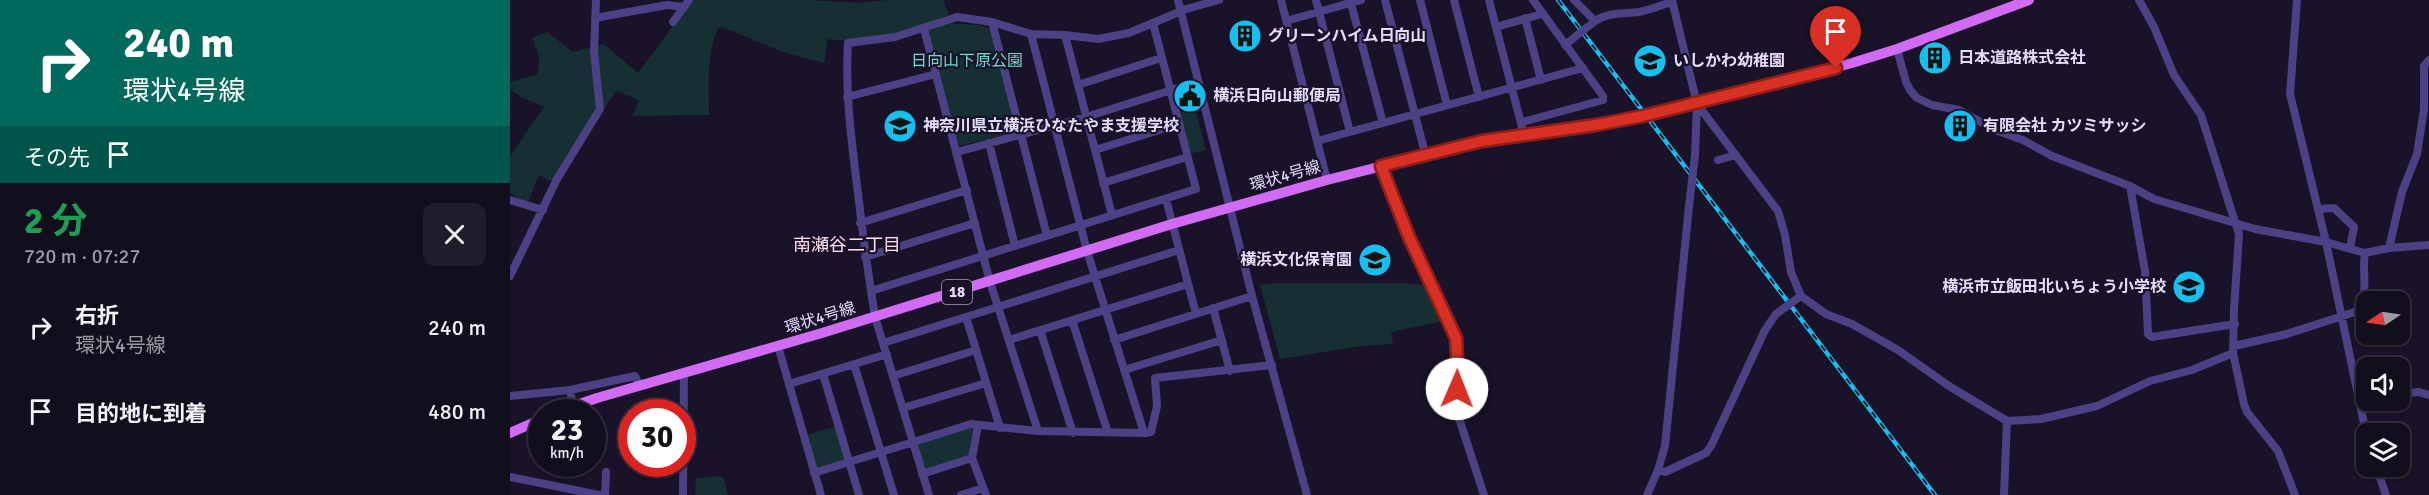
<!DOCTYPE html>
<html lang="ja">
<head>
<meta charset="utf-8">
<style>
	:root { --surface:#130e1e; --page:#201c2b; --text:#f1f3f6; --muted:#9d9ca4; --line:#322e3c }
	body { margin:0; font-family:Signika,"Noto Sans JP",sans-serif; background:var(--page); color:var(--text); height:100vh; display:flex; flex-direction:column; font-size:22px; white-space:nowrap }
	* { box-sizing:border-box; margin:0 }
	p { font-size:20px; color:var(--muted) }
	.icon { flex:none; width:33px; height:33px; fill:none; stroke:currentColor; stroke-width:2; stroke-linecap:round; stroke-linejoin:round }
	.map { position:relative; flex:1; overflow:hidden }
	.panel { display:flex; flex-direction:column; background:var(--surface); width:510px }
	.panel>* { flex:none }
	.guide { background:#00695c; color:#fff; overflow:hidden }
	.needle { width:39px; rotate:257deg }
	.fabs { position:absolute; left:1846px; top:291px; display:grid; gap:12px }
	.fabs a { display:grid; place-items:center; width:54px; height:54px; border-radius:12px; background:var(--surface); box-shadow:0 2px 4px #0004,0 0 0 2px var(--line); font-size:30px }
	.speed { position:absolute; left:18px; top:399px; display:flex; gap:12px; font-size:30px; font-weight:700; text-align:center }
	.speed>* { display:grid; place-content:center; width:78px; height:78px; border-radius:50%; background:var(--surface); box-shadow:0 2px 4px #0004,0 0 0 2px var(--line); line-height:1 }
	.speed small { font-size:15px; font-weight:400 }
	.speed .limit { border:9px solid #d22; background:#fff; color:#111 }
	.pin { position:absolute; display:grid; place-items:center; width:51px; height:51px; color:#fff; margin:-62px -26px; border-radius:50% 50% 50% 0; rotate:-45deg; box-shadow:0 0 6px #0007 }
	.pin .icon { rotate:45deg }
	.me { position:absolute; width:66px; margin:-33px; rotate:1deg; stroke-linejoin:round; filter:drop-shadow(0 0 4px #0008) }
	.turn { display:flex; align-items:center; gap:21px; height:126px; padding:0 24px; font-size:27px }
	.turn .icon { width:78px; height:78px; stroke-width:2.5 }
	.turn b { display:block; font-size:42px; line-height:51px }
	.then { display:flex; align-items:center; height:57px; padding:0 24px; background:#0003; gap:12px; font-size:22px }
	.round { display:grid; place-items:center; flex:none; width:63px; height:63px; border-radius:12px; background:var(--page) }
	.headline { display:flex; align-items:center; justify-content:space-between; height:102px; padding:0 24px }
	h1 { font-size:36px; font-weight:700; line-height:45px; color:#1e9e55 }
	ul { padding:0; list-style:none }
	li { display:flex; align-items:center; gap:18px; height:84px; padding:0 24px }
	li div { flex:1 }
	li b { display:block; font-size:22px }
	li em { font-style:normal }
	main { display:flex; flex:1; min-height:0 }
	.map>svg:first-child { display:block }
	.green { fill:#162f32 }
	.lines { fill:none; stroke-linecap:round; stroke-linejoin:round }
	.minor { stroke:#4b4184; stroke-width:8 }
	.major { stroke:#d16bf4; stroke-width:10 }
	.rail-casing { stroke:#16bfee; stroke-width:4.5 }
	.rail { stroke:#191228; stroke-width:2; stroke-dasharray:7; stroke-linecap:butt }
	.minor-bridge { stroke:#4b4184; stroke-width:8 }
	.major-bridge { stroke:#d16bf4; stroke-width:10 }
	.route-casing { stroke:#8d1f18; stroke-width:15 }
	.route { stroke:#d93025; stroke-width:10 }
	.labels { text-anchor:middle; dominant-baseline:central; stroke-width:4.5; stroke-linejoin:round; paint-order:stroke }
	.shield { fill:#191228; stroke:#a69fbc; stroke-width:1.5 }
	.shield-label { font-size:15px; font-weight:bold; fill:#e3dcfc }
	.poi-label { font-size:16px; font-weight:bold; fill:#e3dcfc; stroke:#191228; text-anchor:start }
	.park-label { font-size:16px; fill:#6cd9ca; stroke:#191228 }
	.street-label { font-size:16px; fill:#e3dcfc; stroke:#191228 }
	.neighbourhood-label { font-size:18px; fill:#fddeee; stroke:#191228 }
</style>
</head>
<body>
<main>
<section class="panel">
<div class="guide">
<div class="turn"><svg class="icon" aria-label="right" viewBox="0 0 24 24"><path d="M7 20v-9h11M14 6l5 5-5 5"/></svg><div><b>240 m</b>環状4号線</div></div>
<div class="then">その先<svg class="icon" aria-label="arrive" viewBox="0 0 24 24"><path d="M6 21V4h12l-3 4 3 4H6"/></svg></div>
</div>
<div class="headline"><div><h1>2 分</h1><p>720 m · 07:27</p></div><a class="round"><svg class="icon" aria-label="close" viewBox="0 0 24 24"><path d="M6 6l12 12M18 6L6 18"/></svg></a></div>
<ul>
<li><svg class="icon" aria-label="right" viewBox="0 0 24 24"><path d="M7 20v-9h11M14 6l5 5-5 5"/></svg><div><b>右折</b><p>環状4号線</p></div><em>240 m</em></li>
<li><svg class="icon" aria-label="arrive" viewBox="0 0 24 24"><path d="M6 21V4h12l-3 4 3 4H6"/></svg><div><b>目的地に到着</b></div><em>480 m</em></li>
</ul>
</section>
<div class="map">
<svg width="1919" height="495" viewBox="0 0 1919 495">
	<rect width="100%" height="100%" fill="#191228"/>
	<!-- green -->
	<path class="green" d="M182,0H300L350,3L377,0H433L439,15C401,28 358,46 318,39L314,63L273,52L210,26C196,45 199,91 199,115L122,116L129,101L107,90L44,183L29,175L18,202L8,199L0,192V156L34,107L11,97L0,89V82L28,74L29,56L22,38L37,32L63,52L94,44L128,73Z
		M433,23L469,25L481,29L506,132L448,146L417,32L421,26Z
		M685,109L696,150L680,154L670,113Z
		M766,283H891L918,285L933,321L881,332L883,344L851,346L770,359L750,285Z
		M326,426L336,460L307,469L297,435Z
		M463,427L458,458L414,469L407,446L408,443Z
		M210,476L214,479L218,495H185L186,478Z"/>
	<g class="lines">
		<!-- minor -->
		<path class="minor" d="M668,0L742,296L797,495
			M771,0L817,180
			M806,0L840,132
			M840,0L873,123
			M875,0L915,153
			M910,0L937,105
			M944,0L969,97
			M979,0L1014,135
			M1064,0L1085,21C1099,12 1113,14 1129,12C1140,10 1151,5 1162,2
			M1162,0L1187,104L1185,155
			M1629,0L1644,27L1664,75L1691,115L1725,222L1729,234L1724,310L1723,353L1734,404L1737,412L1768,451L1785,495
			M1787,0L1780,94L1816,242L1857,438
			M85,18L157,5L174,7
			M1015,18L1031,80
			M776,21L851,0
			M163,22L179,0
			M482,22L537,236
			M986,27L1032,14
			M414,29L480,282L528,431
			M521,34L577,251L634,433
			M555,35L602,215
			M1387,49L1396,82L1400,90L1407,98L1422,105L1449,110L1485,130L1513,140L1542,156L1620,186L1644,199L1745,229L1816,242L1855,253L1879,248L1919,245
			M568,85L651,58
			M337,97L426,74
			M1187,104L1268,211L1275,235L1281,272L1291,296L1316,314L1342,324L1388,350L1439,386L1497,421L1531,419L1587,406L1640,381L1682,370L1723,353
			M1016,121L1093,100V96L1023,0
			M807,141L1073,68
			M479,143L505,246
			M585,150L669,124
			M447,152L576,117L687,82
			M1208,160L1226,155
			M871,166L899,237L946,338L948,373L945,406L974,495
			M593,183L677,157
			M1620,186L1635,271L1638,334L1642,337L1725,324
			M656,199L686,314
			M0,200L33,210
			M1808,209L1824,208L1844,227L1840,248
			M350,223L457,190
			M1879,248L1892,192L1907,154L1914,109V66L1919,60
			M355,257L465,223
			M0,276L47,179L90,109L84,52L86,0
			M361,291L686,189L643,23
			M703,308L720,371
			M456,317L490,428
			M562,320L598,433
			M530,330L563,433
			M499,340L678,284
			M604,340L742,296
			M373,343L669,250
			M268,346L311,495
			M1724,346L1777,334L1845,312C1861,298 1851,272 1855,253
			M344,364L384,495
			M614,370L712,340
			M313,374L349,495
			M383,376L466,350
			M279,384L377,354
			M60,390L63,406
			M1890,394L1909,392L1919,395
			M0,396L60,390L125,376L130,386
			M393,408L476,383
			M468,425L462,458L476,495
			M1866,466L1876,495
			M1148,470L1155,472L1196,453L1201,446L1255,330L1266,314
			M304,473L461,424L528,431L636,433L641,432L647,406L645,378L762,365
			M412,474L462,458
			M0,477L89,495
			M95,495L96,472
			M173,495L174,373
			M419,495L365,317C358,273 352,229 347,185C341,137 335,91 338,43L385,37L447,17L482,22L521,34L555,35L588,39L619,33L676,9L709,0
			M451,495L473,488
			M1137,495L1148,470L1155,446L1179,206
			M1494,495L1497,421"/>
		<!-- major -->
		<path class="major" d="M1149,113L1342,63L1387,49L1519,0
			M46,412L87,398L312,333L662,224L817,180L972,141L1116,120
			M0,433L32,419"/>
		<!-- rail casing -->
		<g class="rail-casing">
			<path id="rail" d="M1048,0L1425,495"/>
		</g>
		<!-- rail -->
		<use href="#rail" class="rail"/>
		<!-- minor-bridge -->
		<path class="minor-bridge" d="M1055,45L1085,21
			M1179,206L1185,155
			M1266,314L1288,298"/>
		<!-- major-bridge -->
		<path class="major-bridge" d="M1116,120L1149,113"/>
	</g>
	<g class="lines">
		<!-- route casing -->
		<g class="route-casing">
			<path id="route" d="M947,389L948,373L946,338L899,237L871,166L972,141L1086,125L1133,116L1326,68"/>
		</g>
		<!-- route -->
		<use href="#route" class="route"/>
	</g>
	<!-- icons -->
	<defs>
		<g id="building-disc" transform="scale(1.725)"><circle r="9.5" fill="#16bfee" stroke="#191228"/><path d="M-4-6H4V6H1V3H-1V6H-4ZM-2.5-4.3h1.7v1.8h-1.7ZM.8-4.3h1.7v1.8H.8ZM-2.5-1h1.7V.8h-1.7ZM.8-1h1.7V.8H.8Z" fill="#111"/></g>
		<g id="school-disc" transform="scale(1.725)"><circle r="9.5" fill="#16bfee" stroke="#191228"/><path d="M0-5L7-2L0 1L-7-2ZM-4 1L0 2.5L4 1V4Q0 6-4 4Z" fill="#111"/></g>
		<g id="civic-disc" transform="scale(1.725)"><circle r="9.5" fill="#16bfee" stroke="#191228"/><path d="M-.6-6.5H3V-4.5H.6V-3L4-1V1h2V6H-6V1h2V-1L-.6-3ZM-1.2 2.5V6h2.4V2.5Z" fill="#111"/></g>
	</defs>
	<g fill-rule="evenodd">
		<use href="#building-disc" x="735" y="36"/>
		<use href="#building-disc" x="1425" y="58"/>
		<use href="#school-disc" x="1140" y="61"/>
		<use href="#civic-disc" x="680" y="96"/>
		<use href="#school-disc" x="390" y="126"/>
		<use href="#building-disc" x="1450" y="126"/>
		<use href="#school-disc" x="865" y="260"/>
		<use href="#school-disc" x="1679" y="287"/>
	</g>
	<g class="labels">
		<!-- shield labels -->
		<rect class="shield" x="432" y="280" width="30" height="24" rx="4.5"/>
		<g class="shield-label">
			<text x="447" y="292">18</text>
		</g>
		<!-- poi labels -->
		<g class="poi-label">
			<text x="758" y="36">グリーンハイム日向山</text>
			<text x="1448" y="58">日本道路株式会社</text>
			<text x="1163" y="61">いしかわ幼稚園</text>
			<text x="703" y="96">横浜日向山郵便局</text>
			<text x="413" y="126">神奈川県立横浜ひなたやま支援学校</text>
			<text x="1473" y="126">有限会社 カツミサッシ</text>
			<text x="842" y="260" text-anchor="end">横浜文化保育園</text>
			<text x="1656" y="287" text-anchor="end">横浜市立飯田北いちょう小学校</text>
		</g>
		<!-- park labels -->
		<g class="park-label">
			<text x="457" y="61">日向山下原公園</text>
		</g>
		<!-- street labels -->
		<g class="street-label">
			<text transform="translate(775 176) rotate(-16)">環状4号線</text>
			<text transform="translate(310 318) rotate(-17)">環状4号線</text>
		</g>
		<!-- neighbourhood labels -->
		<g class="neighbourhood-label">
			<text x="337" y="245">南瀬谷二丁目</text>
		</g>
	</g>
</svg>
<div class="fabs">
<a><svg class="needle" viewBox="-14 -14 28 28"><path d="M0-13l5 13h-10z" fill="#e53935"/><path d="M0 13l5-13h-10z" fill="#9d9ca4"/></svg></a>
<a><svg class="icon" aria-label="sound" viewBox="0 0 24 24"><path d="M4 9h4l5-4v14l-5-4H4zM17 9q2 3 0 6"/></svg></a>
<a><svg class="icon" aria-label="layers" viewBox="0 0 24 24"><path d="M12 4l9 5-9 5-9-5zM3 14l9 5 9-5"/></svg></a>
</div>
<div class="speed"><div>23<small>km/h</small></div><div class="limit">30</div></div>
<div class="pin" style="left:1326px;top:68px;background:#d93025"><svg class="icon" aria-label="arrive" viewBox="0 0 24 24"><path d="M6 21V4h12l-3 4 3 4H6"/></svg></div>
<svg class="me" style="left:947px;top:389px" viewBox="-20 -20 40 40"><circle r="19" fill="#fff"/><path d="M0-13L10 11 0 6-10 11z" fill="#d93025"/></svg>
</div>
</main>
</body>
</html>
